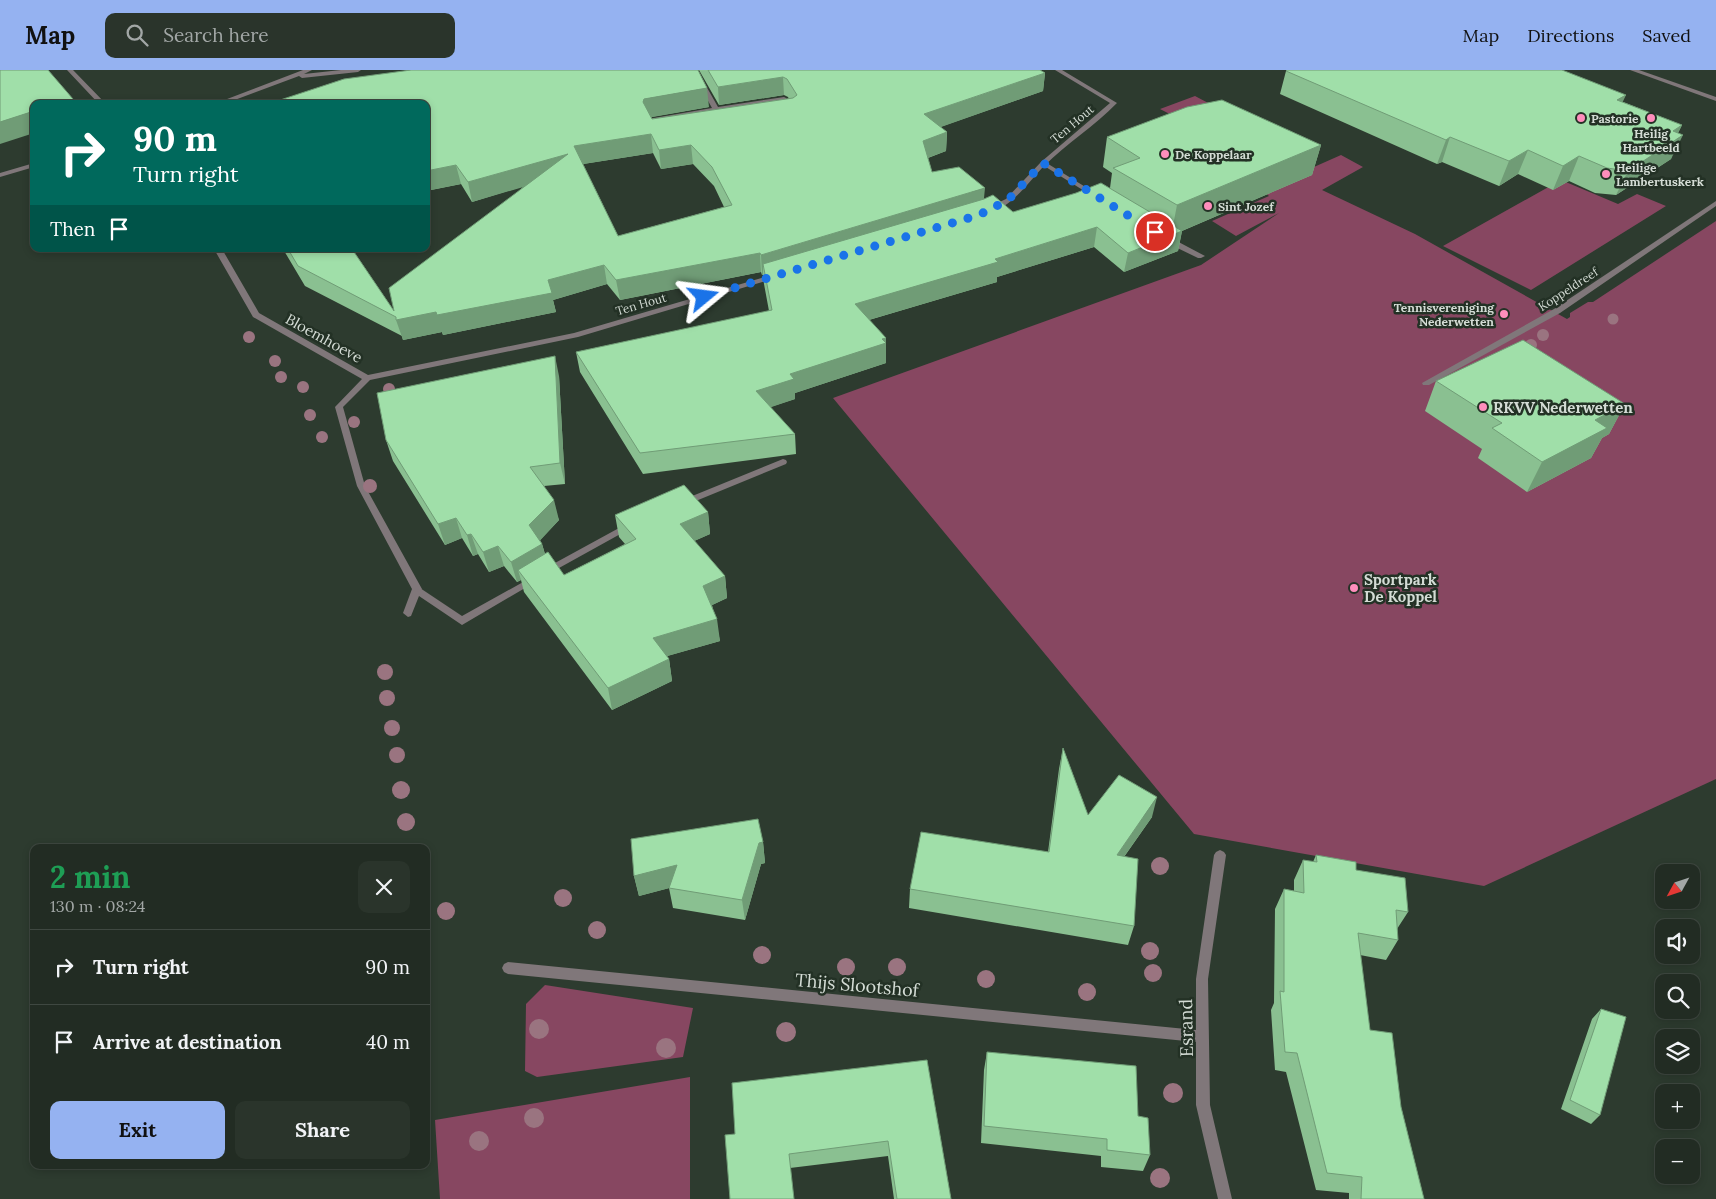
<!DOCTYPE html>
<html lang="en">
<head>
<meta charset="utf-8">
<style>
	:root { --surface:#222c23; --page:#2a342b; --text:#f1f3f6; --muted:#a2a7a6; --line:#3f4841; --accent:#95b2f1 }
	body { margin:0; font-family:Lora,serif; background:var(--page); color:var(--text); height:100vh; display:flex; flex-direction:column; font-size:19px; white-space:nowrap }
	* { box-sizing:border-box; margin:0 }
	p { font-size:16px; color:var(--muted) }
	.icon { flex:none; width:28px; height:28px; fill:none; stroke:currentColor; stroke-width:2; stroke-linecap:round; stroke-linejoin:round }
	.map { position:relative; flex:1; overflow:hidden }
	.side { position:absolute; left:30px; top:774px; width:400px; height:325px; display:flex; flex-direction:column; background:var(--surface); border-radius:10px; box-shadow:0 2px 8px #0003,0 0 0 1px var(--line) }
	.side>* { flex:none }
	.top-card { position:absolute; left:30px; top:30px; width:400px; height:152px; border-radius:10px; box-shadow:0 2px 8px #0003,0 0 0 1px var(--line); background:#00695c; color:#fff; overflow:hidden }
	.needle { width:32px; rotate:230deg }
	.fabs { position:absolute; left:1655px; top:794px; display:grid; gap:10px }
	.fabs a { display:grid; place-items:center; width:45px; height:45px; border-radius:10px; background:var(--surface); box-shadow:0 2px 8px #0003,0 0 0 1px var(--line); font-size:25px }
	.pin { position:absolute; display:grid; place-items:center; width:42px; height:42px; color:#fff; margin:-21px; border:2px solid #fff; border-radius:50%; box-shadow:0 1px 5px #0007 }
	.me { position:absolute; width:55px; margin:-28px; rotate:74deg; stroke-linejoin:round; filter:drop-shadow(0 0 4px #0008) }
	.turn { display:flex; align-items:center; gap:18px; height:105px; padding:0 20px; font-size:22px }
	.turn .icon { width:65px; height:65px; stroke-width:2.5 }
	.turn b { display:block; font-size:35px; line-height:42px }
	.then { display:flex; align-items:center; height:48px; padding:0 20px; background:#0003; gap:10px; font-size:19px }
	.round { display:grid; place-items:center; flex:none; width:52px; height:52px; border-radius:10px; background:var(--page) }
	.summary { display:flex; align-items:center; justify-content:space-between; height:85px; padding:0 20px }
	h1 { font-size:30px; font-weight:700; line-height:38px; color:#1e9e55 }
	.action { display:flex; gap:10px; margin-top:auto; padding:10px 20px }
	.action a { flex:1; height:58px; border-radius:10px; background:var(--accent); color:#111; font-size:20px; font-weight:700; line-height:58px; text-align:center }
	.action a+a { background:var(--page); color:var(--text) }
	ul { padding:0; list-style:none }
	li { display:flex; align-items:center; gap:15px; height:75px; padding:0 20px; border-top:1px solid var(--line) }
	li div { flex:1 }
	li b { display:block; font-size:19px }
	li em { font-style:normal }
	header { display:flex; align-items:center; gap:30px; box-sizing:border-box; height:70px; padding:0 25px; background:var(--accent); color:#111 }
	header strong { font-size:24px }
	nav { display:flex; gap:28px; margin-inline-start:auto; font-size:18px }
	.search { width:350px; height:45px; background:var(--page); display:flex; align-items:center; gap:12px; box-sizing:border-box; padding:0 18px; border-radius:10px; color:var(--muted); font-size:19px }
	.map>svg:first-child { display:block }
	.green { fill:#874761 }
	.lines { fill:none; stroke-linecap:round; stroke-linejoin:round }
	.service { fill:#80777a; fill-rule:evenodd }
	.minor { fill:#80777a; fill-rule:evenodd }
	.tertiary { fill:#80777a; fill-rule:evenodd }
	.tree { fill:#9a7480 }
	.wall { fill:#8ac091; fill-rule:evenodd }
	.shaded-wall { fill:#709c76 }
	.building { fill:#a0dfa9; stroke:#709c76; fill-rule:evenodd }
	.route { stroke:#1a73e8; stroke-width:9; stroke-dasharray:0 16.2 }
	.poi-dot { fill:#fe8ebc; stroke:#233125; stroke-width:2 }
	.labels { text-anchor:middle; dominant-baseline:central; stroke-width:5; stroke-linejoin:round; paint-order:stroke }
	.far-poi-label { font-size:12px; font-weight:bold; fill:#d4dcd5; stroke:#233125; text-anchor:start }
	.far-street-label { font-size:12px; fill:#d4dcd5; stroke:#233125 }
	.street-label { font-size:15px; fill:#d4dcd5; stroke:#233125 }
	.poi-label { font-size:15px; font-weight:bold; fill:#d4dcd5; stroke:#233125; text-anchor:start }
	.near-street-label { font-size:18px; fill:#d4dcd5; stroke:#233125 }
</style>
</head>
<body>
<header>
<strong>Map</strong>
<div class="search"><svg class="icon" aria-label="search" viewBox="0 0 24 24"><circle cx="10" cy="10" r="6"/><path d="M15 15l6 6"/></svg>Search here</div>
<nav><a>Map</a><a>Directions</a><a>Saved</a></nav>
</header>
<div class="map">
<svg width="1716" height="1129" viewBox="0 0 1716 1129">
	<rect width="100%" height="100%" fill="#2d3b2f"/>
	<!-- green -->
	<path class="green" d="M1195,26L1229,44L1189,54L1160,39Z
		M1341,85L1363,97L1322,120L1415,164L1567,249L1570,247V243L1588,232H1593L1716,151V709L1484,816L1194,764L833,328L1201,195L1279,143L1236,166L1212,151L1269,126L1262,120Z
		M1561,110L1618,134L1637,124L1666,136L1531,220L1443,176Z
		M545,915L693,938L683,987L537,1007L525,1001L526,934Z
		M690,1007V1129H440L435,1050Z"/>
	<g class="lines">
		<!-- service -->
		<path class="service" d="M1041,92H1045L1100,126L1094,127L1041,94Z
			M1165,168H1171L1205,186L1201,188H1198L1165,172Z
			M783,389L786,390L787,392L786,394L686,435L683,436L678,433L680,431Z
			M630,452L633,453L635,455L633,457L550,503H544L542,501L544,499Z
			M534,506L537,507L539,509L537,511L462,555L419,526L411,546L408,547L403,543L412,519L417,516L462,546Z"/>
		<!-- minor -->
		<path class="minor" d="M67,0H73L106,34H99Z
			M303,0H312L304,4L341,0H361L358,2L302,8L299,6L224,34H214Z
			M691,0H697L718,37L784,27L786,28L796,43L793,45L655,66L647,50L648,49L712,38ZM782,31L789,42L659,63L654,51Z
			M1055,0H1062L1117,33C1095,56 1067,73 1044,96C1032,108 1008,142 989,141V137L1006,129L1041,92L1110,33Z
			M34,93V97L0,107V103Z
			M1716,131V136L1560,243L1429,315H1423L1422,313L1554,239Z
			M214,179H222L259,243L368,305L574,263L772,205H778L779,207L578,267L370,310L343,337L365,416L422,519L417,522L412,519L357,416L335,337L362,309L253,247Z
			M1220,780L1224,782L1226,785L1208,909L1210,1035L1232,1129H1218L1196,1035V972L508,904L504,902L502,898L504,894L508,892L1196,960V909L1214,785L1216,782Z"/>
		<!-- tertiary -->
		<path class="tertiary" d="M1630,0H1639L1716,27V31Z"/>
	</g>
	<!-- trees -->
	<g class="tree">
		<circle cx="1613" cy="249" r="5.5"/>
		<circle cx="1543" cy="265" r="6"/>
		<circle cx="249" cy="267" r="6"/>
		<circle cx="1531" cy="275" r="6"/>
		<circle cx="275" cy="291" r="6"/>
		<circle cx="281" cy="307" r="6"/>
		<circle cx="303" cy="317" r="6"/>
		<circle cx="389" cy="319" r="6"/>
		<circle cx="310" cy="345" r="6"/>
		<circle cx="354" cy="352" r="6"/>
		<circle cx="322" cy="367" r="6"/>
		<circle cx="370" cy="416" r="7"/>
		<circle cx="385" cy="602" r="8"/>
		<circle cx="387" cy="628" r="8"/>
		<circle cx="392" cy="658" r="8"/>
		<circle cx="397" cy="685" r="8"/>
		<circle cx="401" cy="720" r="9"/>
		<circle cx="406" cy="752" r="9"/>
		<circle cx="1160" cy="796" r="9"/>
		<circle cx="563" cy="828" r="9"/>
		<circle cx="446" cy="841" r="9"/>
		<circle cx="597" cy="860" r="9"/>
		<circle cx="1150" cy="881" r="9"/>
		<circle cx="762" cy="885" r="9"/>
		<circle cx="846" cy="897" r="9"/>
		<circle cx="897" cy="897" r="9"/>
		<circle cx="1153" cy="903" r="9"/>
		<circle cx="986" cy="909" r="9"/>
		<circle cx="1087" cy="922" r="9"/>
		<circle cx="539" cy="959" r="10"/>
		<circle cx="786" cy="962" r="10"/>
		<circle cx="666" cy="978" r="10"/>
		<circle cx="1173" cy="1023" r="10"/>
		<circle cx="534" cy="1048" r="10"/>
		<circle cx="479" cy="1071" r="10"/>
		<circle cx="1160" cy="1108" r="10"/>
	</g>
	<!-- wall -->
	<path class="wall" d="M699,0H1040L1045,3L1043,21L940,57L947,62L946,81L928,88L932,102L984,129L1013,142L1110,118L1112,103L1103,97L1107,67L1321,75L1312,105L1182,161L1178,181L1124,202L1094,177L997,207V212L869,250L886,268V293L795,323V329L770,337L795,364L796,384L643,404L580,302L576,282L769,241L764,214L763,205H762L761,202L620,230L607,214L553,230L556,242L443,265L442,262L403,270L402,266L305,216L283,179H352L394,241L524,116L472,132L461,114L426,121V34L709,37L651,47L652,49L789,29L788,27L784,25L719,35ZM653,83L661,99L693,94L714,116L724,137L618,166L583,94Z
		M1286,1L1623,32L1682,55L1678,63L1671,89L1616,125L1595,123L1569,111L1553,120L1518,104L1499,116L1442,92L1437,94L1280,24Z
		M559,306L565,414L544,416L559,450L540,470L542,474L545,484L564,505L625,474L619,467L615,445L708,442L710,464L694,471L725,506L727,528L712,535L720,571L667,586L669,589L672,611L612,640L524,522L521,510L517,512L504,496L489,502L478,484L473,486L462,468L445,475L393,391L386,370Z
		M1436,311L1625,334L1609,364L1602,368L1591,388L1527,422L1478,388L1482,379L1425,341Z
		M1063,678L1088,745L1152,747L1124,787L1134,856L1128,875L909,838L910,819L1048,782L1059,699Z
		M763,772L765,793L761,794L745,850L673,838L669,818L639,826L634,806Z
		M1316,785L1356,800L1408,842L1397,859L1398,870L1386,890L1360,885L1370,960L1401,1037L1424,1129H1349V1123L1316,1120L1286,1002L1275,1000L1271,940L1274,933L1275,839L1284,819L1294,821V810L1303,790L1313,792Z
		M1601,939L1600,1045L1591,1054L1561,1039L1592,949Z
		M987,982L1138,1046L1150,1085L1143,1101L1101,1097V1086L981,1073L984,1000Z
		M927,990L951,1129H894L888,1086L790,1098L735,1064Z"/>
	<!-- shaded-wall -->
	<path class="shaded-wall" d="M1045,3L1043,21L924,63V44Z
		M783,7L784,25L719,35L718,17Z
		M707,18L709,37L647,48L643,32L644,29Z
		M1626,25L1615,48L1617,30Z
		M73,29L75,34H59Z
		M34,41V63L0,74V52Z
		M1682,55L1674,71L1683,65L1671,89L1616,125L1628,101L1673,61Z
		M947,62L946,81L922,90L923,71Z
		M651,64L653,83L577,95L574,76Z
		M1450,67L1442,92L1437,94L1446,70Z
		M691,75L693,94L661,99L659,80Z
		M1321,75L1312,105L1177,163L1182,161L1178,181L1124,202L1128,183L1171,166L1177,135Z
		M1528,80L1518,104L1499,116L1509,91Z
		M568,84L571,103L472,132L468,112Z
		M1579,86L1569,111L1553,120L1563,96Z
		M456,95L461,114L426,121V101Z
		M985,118L983,138L763,194V205H762L761,185Z
		M1097,157L1094,177L997,207V212L855,254V234L995,189Z
		M760,183L761,202L620,230L616,210Z
		M604,195L607,214L553,230L556,242L443,265L442,262L403,270L396,250L548,210Z
		M886,268V293L795,323V329L757,342L756,321L790,304Z
		M555,286L559,306L565,414L560,393Z
		M1625,334L1609,364L1602,368L1591,388L1527,422L1542,392L1595,350Z
		M554,430L559,450L535,476L529,455Z
		M708,442L710,464L683,476L680,454Z
		M456,448L462,468L445,475L438,454Z
		M471,464L478,484L473,486L467,465Z
		M542,474L548,495L518,500L521,510L517,512L511,492Z
		M498,476L504,496L489,502L483,482Z
		M725,506L727,528L706,538L703,516Z
		M717,549L720,571L657,589L653,568Z
		M669,589L672,611L612,640L608,618Z
		M1157,727L1152,747L1111,805L1117,785Z
		M763,772L765,793L761,794L745,850L742,830L759,773Z
		M677,795L681,815L639,826L634,806Z"/>
	<!-- building -->
	<path class="building" d="M0,0H48L73,29L59,34H34V41L0,52Z
		M411,0H698L707,18L644,29L643,32L652,49L793,28L797,25L787,9L783,7L718,17L708,0H1040L1045,3L924,44L947,62L923,71L932,102L959,97L985,118L761,185L760,183L616,210L604,195L548,210L552,223L437,245L436,242L396,250V247L298,196L288,179H352L394,241L389,218L568,84L468,112L456,95L426,101V34H268L344,9ZM651,64L659,80L691,75L712,97L732,135L618,166L574,76Z
		M1287,0H1562L1626,25L1617,30L1682,55L1673,61L1683,65L1628,101L1607,98L1579,86L1563,96L1528,80L1509,91L1450,67L1446,70L1286,1Z
		M1222,30L1321,75L1177,135L1113,98L1140,88L1107,67L1187,37Z
		M1101,113L1182,161L1128,183L1097,157L995,189L998,192L855,234L886,268L882,269L886,273L790,304L794,309L756,321L795,364L640,383L576,282L772,240L763,194L984,129L993,125L1013,142L1076,123Z
		M1523,270L1625,334L1595,350L1607,358L1542,392L1492,358L1502,353L1436,311Z
		M555,286L560,393L530,397L554,430L529,455L542,474L511,492L498,476L483,482L471,464L467,465L456,448L438,454L386,370L377,323Z
		M684,415L708,442L680,454L725,506L703,516L717,549L653,568L669,589L608,618L518,500L548,482L564,505L636,469L615,445Z
		M1063,678L1088,745L1119,705L1157,727L1117,785L1138,789L1134,856L910,819L921,762L1049,782Z
		M758,749L763,772L759,773L742,830L669,818L677,795L634,806L631,769Z
		M1316,785L1356,792V800L1405,808L1408,842L1396,840L1398,870L1358,863L1370,960L1392,963L1401,1037L1424,1129H1361L1362,1107L1327,1103L1297,983L1285,982L1280,921L1284,922V819L1304,823L1303,790L1317,792Z
		M1601,939L1626,947L1600,1045L1570,1030Z
		M987,982L1136,996L1138,1046L1148,1048L1150,1085L1107,1080V1069L984,1056Z
		M927,990L951,1129H897L888,1071L789,1084L794,1129H730L725,1065L735,1064L732,1013Z"/>
	<g class="lines">
		<!-- route -->
		<path class="route" d="M704,227L979,145L1008,130L1043,93L1155,162"/>
	</g>
	<!-- markers -->
	<g class="poi-dot">
		<circle cx="1581" cy="48" r="5"/>
		<circle cx="1651" cy="48" r="5"/>
		<circle cx="1165" cy="84" r="5"/>
		<circle cx="1606" cy="104" r="5"/>
		<circle cx="1208" cy="136" r="5"/>
		<circle cx="1504" cy="244" r="5"/>
		<circle cx="1483" cy="337" r="5"/>
		<circle cx="1354" cy="518" r="5"/>
	</g>
	<g class="labels">
		<!-- far-poi labels -->
		<g class="far-poi-label">
			<text x="1591" y="48">Pastorie</text>
			<text x="1651" y="63" text-anchor="middle">Heilig<tspan x="1651" dy="14">Hartbeeld</tspan></text>
			<text x="1175" y="84">De Koppelaar</text>
			<text x="1616" y="97">Heilige<tspan x="1616" dy="14">Lambertuskerk</tspan></text>
			<text x="1218" y="136">Sint Jozef</text>
			<text x="1494" y="237" text-anchor="end">Tennisvereniging<tspan x="1494" dy="14">Nederwetten</tspan></text>
		</g>
		<!-- far-street labels -->
		<g class="far-street-label">
			<text transform="translate(1072 54) rotate(-40)">Ten Hout</text>
			<text transform="translate(1568 219) rotate(-33)">Koppeldreef</text>
			<text transform="translate(641 234) rotate(-16)">Ten Hout</text>
		</g>
		<!-- street labels -->
		<g class="street-label">
			<text transform="translate(324 268) rotate(29)">Bloemhoeve</text>
		</g>
		<!-- poi labels -->
		<g class="poi-label">
			<text x="1493" y="337">RKVV Nederwetten</text>
			<text x="1364" y="509">Sportpark<tspan x="1364" dy="17">De Koppel</tspan></text>
		</g>
		<!-- near-street labels -->
		<g class="near-street-label">
			<text transform="translate(857 915) rotate(5)">Thijs Slootshof</text>
			<text transform="translate(1186 958) rotate(-91)">Esrand</text>
		</g>
	</g>
</svg>
<div class="fabs">
<a><svg class="needle" viewBox="-14 -14 28 28"><path d="M0-13l5 13h-10z" fill="#e53935"/><path d="M0 13l5-13h-10z" fill="#a2a7a6"/></svg></a>
<a><svg class="icon" aria-label="sound" viewBox="0 0 24 24"><path d="M4 9h4l5-4v14l-5-4H4zM17 9q2 3 0 6"/></svg></a>
<a><svg class="icon" aria-label="search" viewBox="0 0 24 24"><circle cx="10" cy="10" r="6"/><path d="M15 15l6 6"/></svg></a>
<a><svg class="icon" aria-label="layers" viewBox="0 0 24 24"><path d="M12 4l9 5-9 5-9-5zM3 14l9 5 9-5"/></svg></a>
<a>+</a>
<a>−</a>
</div>
<div class="pin" style="left:1155px;top:162px;background:#d93025"><svg class="icon" aria-label="arrive" viewBox="0 0 24 24"><path d="M6 21V4h12l-3 4 3 4H6"/></svg></div>
<svg class="me" style="left:704px;top:227px" viewBox="-20 -20 40 40"><path d="M0-17L14 15 0 8-14 15z" fill="#1a73e8" stroke="#fff" stroke-width="4"/></svg>
<div class="top-card">
<div class="turn"><svg class="icon" aria-label="right" viewBox="0 0 24 24"><path d="M7 20v-9h11M14 6l5 5-5 5"/></svg><div><b>90 m</b>Turn right</div></div>
<div class="then">Then<svg class="icon" aria-label="arrive" viewBox="0 0 24 24"><path d="M6 21V4h12l-3 4 3 4H6"/></svg></div>
</div>
<section class="side">
<div class="summary"><div><h1>2 min</h1><p>130 m · 08:24</p></div><a class="round"><svg class="icon" aria-label="close" viewBox="0 0 24 24"><path d="M6 6l12 12M18 6L6 18"/></svg></a></div>
<ul>
<li><svg class="icon" aria-label="right" viewBox="0 0 24 24"><path d="M7 20v-9h11M14 6l5 5-5 5"/></svg><div><b>Turn right</b></div><em>90 m</em></li>
<li><svg class="icon" aria-label="arrive" viewBox="0 0 24 24"><path d="M6 21V4h12l-3 4 3 4H6"/></svg><div><b>Arrive at destination</b></div><em>40 m</em></li>
</ul>
<div class="action"><a>Exit</a><a>Share</a></div>
</section>
</div>
</body>
</html>
